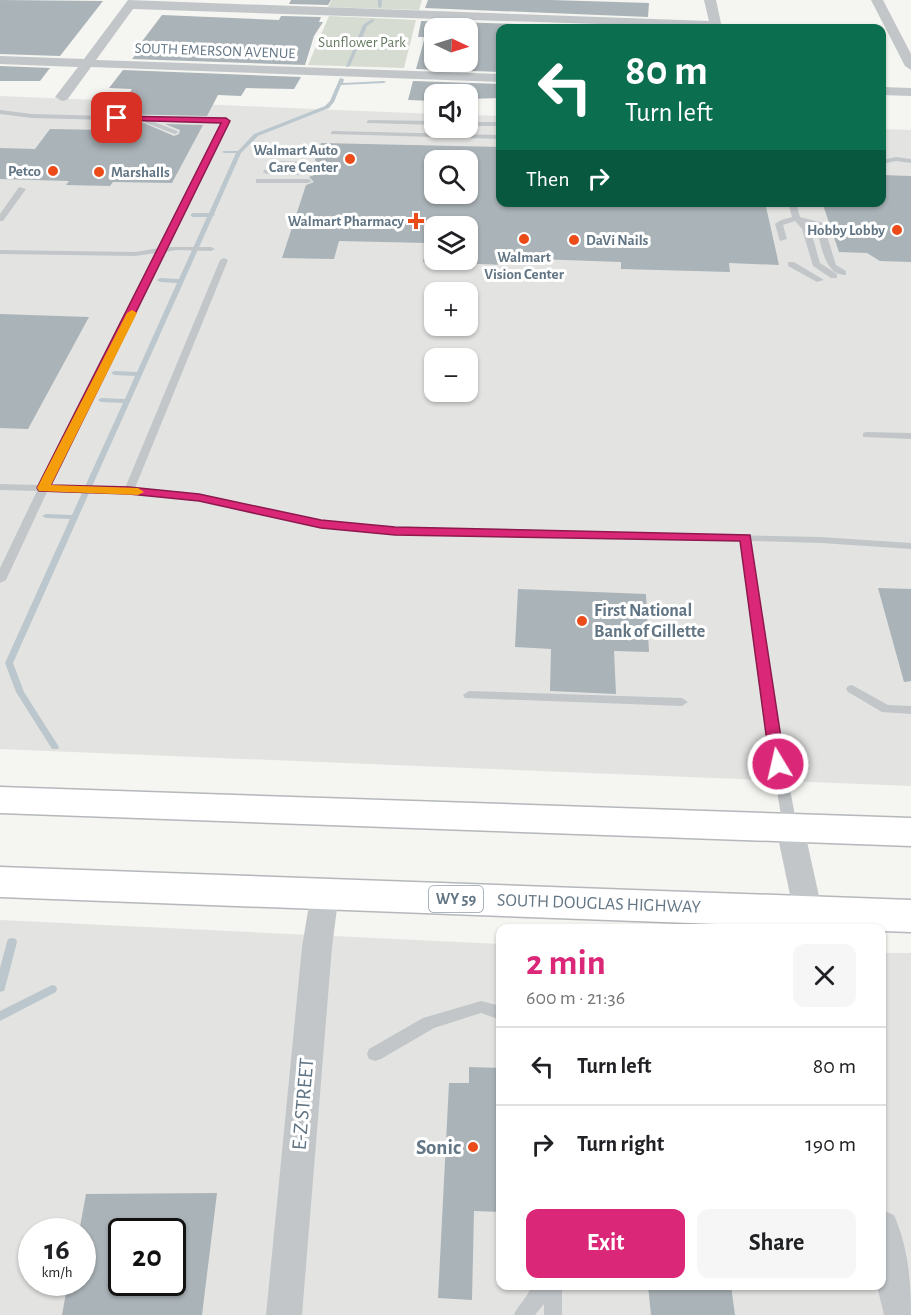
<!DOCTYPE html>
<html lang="en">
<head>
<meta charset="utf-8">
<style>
	:root { --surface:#fff; --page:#f6f6f6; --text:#202124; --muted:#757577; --line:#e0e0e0; --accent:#db2777 }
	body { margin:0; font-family:"Alegreya Sans",sans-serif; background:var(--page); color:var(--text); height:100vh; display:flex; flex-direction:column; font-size:22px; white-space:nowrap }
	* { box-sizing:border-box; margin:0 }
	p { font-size:20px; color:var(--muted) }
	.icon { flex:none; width:33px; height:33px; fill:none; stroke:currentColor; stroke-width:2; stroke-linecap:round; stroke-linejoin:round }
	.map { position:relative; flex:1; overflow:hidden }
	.sheet { position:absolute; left:496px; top:924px; width:390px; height:366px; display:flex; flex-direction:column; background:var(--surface); border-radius:12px; box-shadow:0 2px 4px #0004 }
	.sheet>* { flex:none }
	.top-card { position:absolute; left:496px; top:24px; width:390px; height:183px; border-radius:12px; box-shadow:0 2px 4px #0004; background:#0b6e4f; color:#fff; overflow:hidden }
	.needle { width:39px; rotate:94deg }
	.tools { position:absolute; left:424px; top:18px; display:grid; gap:12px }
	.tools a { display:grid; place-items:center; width:54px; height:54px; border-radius:12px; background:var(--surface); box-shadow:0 2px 4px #0004; font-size:30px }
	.speed { position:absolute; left:18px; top:1218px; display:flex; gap:12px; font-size:30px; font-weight:700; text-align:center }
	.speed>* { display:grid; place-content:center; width:78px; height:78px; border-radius:50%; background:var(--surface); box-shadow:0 2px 4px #0004; line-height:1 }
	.speed small { font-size:15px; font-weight:400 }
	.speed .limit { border:3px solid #111; border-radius:9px; background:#fff; color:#111 }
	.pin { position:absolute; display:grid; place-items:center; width:51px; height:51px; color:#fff; margin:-26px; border-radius:12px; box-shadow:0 3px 9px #0006 }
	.me { position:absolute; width:66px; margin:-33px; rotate:351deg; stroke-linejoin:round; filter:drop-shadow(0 0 4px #0008) }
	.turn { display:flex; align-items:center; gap:21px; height:126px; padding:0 30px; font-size:27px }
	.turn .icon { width:78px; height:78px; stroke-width:2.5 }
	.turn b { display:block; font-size:42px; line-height:51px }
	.then { display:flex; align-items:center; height:57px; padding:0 30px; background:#0003; gap:12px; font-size:22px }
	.round { display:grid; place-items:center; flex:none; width:63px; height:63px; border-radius:12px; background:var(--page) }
	.overview { display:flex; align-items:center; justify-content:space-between; height:102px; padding:0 30px }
	h1 { font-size:36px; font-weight:700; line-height:45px; color:var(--accent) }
	.cta { display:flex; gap:12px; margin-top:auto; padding:12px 30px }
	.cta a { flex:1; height:69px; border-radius:12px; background:var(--accent); color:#fff; font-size:24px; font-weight:700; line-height:69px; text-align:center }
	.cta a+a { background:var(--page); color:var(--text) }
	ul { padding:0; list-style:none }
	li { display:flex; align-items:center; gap:18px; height:78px; padding:0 30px; border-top:2px solid var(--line) }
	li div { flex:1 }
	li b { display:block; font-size:22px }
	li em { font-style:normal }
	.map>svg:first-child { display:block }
	.built { fill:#e3e4e2; fill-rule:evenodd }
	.green { fill:#d6dcd2 }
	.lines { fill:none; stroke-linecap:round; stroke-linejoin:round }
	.stream { fill:#bbc7cc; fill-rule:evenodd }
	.building { fill:#aab3b8; fill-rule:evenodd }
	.trunk-casing { stroke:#b4b8bb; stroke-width:3 }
	.service { fill:#c2c6c9; fill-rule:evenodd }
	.minor { fill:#c2c6c9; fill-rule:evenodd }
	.trunk { fill:#fff; fill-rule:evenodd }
	.route { fill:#db2777; stroke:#8e194d; stroke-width:1.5 }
	.slow { fill:#f59e0b }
	.poi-dot { fill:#ec4c1a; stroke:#fff; stroke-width:2 }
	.labels { text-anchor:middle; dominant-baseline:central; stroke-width:6; stroke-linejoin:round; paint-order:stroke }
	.far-park-label { font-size:15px; fill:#667a61; stroke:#fff }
	.far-street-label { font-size:15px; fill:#627584; stroke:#fff }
	.far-poi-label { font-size:15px; font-weight:bold; fill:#627584; stroke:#fff; text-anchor:end }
	.shield { fill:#fff; stroke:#919ea9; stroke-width:1.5 }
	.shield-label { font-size:16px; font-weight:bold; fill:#627584 }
	.poi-label { font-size:18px; font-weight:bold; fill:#627584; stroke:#fff; text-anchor:start }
	.street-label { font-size:18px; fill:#627584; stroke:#fff }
	.near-street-label { font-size:21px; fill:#627584; stroke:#fff }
	.near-poi-label { font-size:21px; font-weight:bold; fill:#627584; stroke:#fff; text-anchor:end }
</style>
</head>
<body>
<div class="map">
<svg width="911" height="1315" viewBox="0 0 911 1315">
	<rect width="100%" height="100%" fill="#f5f5f1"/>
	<!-- built -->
	<path class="built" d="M0,96L435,114V128H468V115L501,116V202H882V129L911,130V786L0,749ZM435,160H468V194H435ZM435,226H468V260H435ZM435,292H468V326H435ZM435,358H468V392H435Z
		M0,920L501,944V1286H882V953H911V1315H0ZM32,1232H82V1282H32ZM122,1232H172V1282H122Z"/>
	<!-- green -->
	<path class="green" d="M332,0H422L419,10L328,7Z
		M329,16L416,20L404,68L308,65Z"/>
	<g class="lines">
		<!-- stream -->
		<path class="stream" d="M378,0H382L381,8L378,7Z
			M372,19L375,20L367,26L350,66L346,67L363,25Z
			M340,78L344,79L343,83L384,81L386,82L384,83L341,85L334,102L329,108L258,136L241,153L214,214L215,215L213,216L13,663L24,692L59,747L58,749H52L16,692L5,663L70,519L46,518L42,516L46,514L72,515L123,403L101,402L98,400L101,398L125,399L135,376L114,375L111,373L114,371L137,372L177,283L160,282L157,280L160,278L179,279L207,217H193L190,215L193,213H209L236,153H224L222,152L224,151H238L254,134L325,106L330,101Z
			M12,938L16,939L17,942L5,988L4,991L0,992V968L7,942L8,939Z
			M52,985L56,986L57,989L56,992L0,1021V1011Z"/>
	</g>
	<!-- building -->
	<path class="building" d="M0,0L103,1L60,56L0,54Z
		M291,0H331L328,5L289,4Z
		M428,0H551L649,3L648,17L425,8Z
		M162,15L279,20L281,16L321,17L319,22H323L314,36L305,65L132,59L145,44H140Z
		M421,21L648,28H501V72L416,69L425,37H418ZM435,28H468V62H435Z
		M0,66L50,68L40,81H0Z
		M123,70L301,77L294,89L246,88L241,96L218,95L207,116L116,114L132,89L109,88Z
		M413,81L501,84V98L468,99V94H435V101L408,100Z
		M110,122L144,123L174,136L179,134L180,130L165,124L203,125L172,183L113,182L110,186L66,185L69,181L0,179V148L35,149L50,129L104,130Z
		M321,143L501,147V202H765L779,265L729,263L730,272L621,269V262L508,258L507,265L423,262L427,243L339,241L334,259L282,258L306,185L314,182L309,177L317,174L312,169L320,165L315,160ZM435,160H468V194H435ZM435,226H468V260H435Z
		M882,175L911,176V262L880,261L867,253L839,252L822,202H882Z
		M0,314L89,317L28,429L0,428Z
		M878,588L911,589V681L904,682Z
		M518,589L646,594L649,652L614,651L616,694L550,691L551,649L515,647Z
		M469,1067L501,1068V1212L474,1211L472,1300L438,1298L449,1083H469Z
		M217,1193L202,1315H62L68,1282H82V1232H79L86,1194ZM122,1232H172V1282H122Z
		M648,1286H731L735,1315H651Z"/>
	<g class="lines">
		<!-- trunk casing -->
		<g class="trunk-casing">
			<path id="trunk" d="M0,787L911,818V846L0,813Z
				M0,867L911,900V932L882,931V928H823L0,897Z"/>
		</g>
		<!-- service -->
		<path class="service" d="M0,110L32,114L226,119L229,121L167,247H211L215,249L211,251L176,250L165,252L50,485L125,488L220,260L224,258L228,260L135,488L199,494L321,521L395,528L821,537L911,543V549L821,543L751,541L771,685L797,827L795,831H785L783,827L759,685L740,541L395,534L321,527L199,500L129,494L47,492L6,580L0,583V568L37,491L0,490V484L40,485L156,253L135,256L0,254V250L135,252L159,248L222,123L152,121L177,131L178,132L175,134L146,123L145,121L32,118L0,114Z
			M369,120L435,121V125L367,123V121Z
			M468,122H501V126H468Z
			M333,131L501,135V139L331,134V132Z
			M896,157L911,159V163L896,161L882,164V160Z
			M272,161L314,162L318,164L314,166L275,165H272Z
			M264,170L311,171L315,173L311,175L267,174L263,172Z
			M256,179H308L312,181L308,183H256Z
			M19,187L26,189L3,221H0V214Z
			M788,202H796L800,217L823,223L836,265L846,271V275C824,276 821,243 816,226L804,222L810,228L820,263L837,274V278H831L813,266L802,229L795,221L783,225L787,239L780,241L775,224L781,220L792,217Z
			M788,262H794L824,280L817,282L788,266Z
			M866,432L911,433V439L863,437V433Z
			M852,685L888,705L911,706V714L882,712L848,692L846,689L848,686Z
			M469,691L682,698L688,702L682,706L465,698L463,695Z
			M481,1001L501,1006V1020L481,1013L434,1028L381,1059L375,1061L369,1059L367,1054L369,1049L423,1018Z
			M531,1286H562V1315H544V1304L535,1315H514C518,1304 528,1298 531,1286Z"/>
		<!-- minor -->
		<path class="minor" d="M128,0L709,21L704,0H716L722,28L133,9L96,60L501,74V82L91,67L67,100L62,101L55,97L78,67L0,64V56L84,59Z
			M871,0H883L911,54V70L905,66Z
			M882,87L911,88V96L882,95Z
			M790,818L800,821L804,828L826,928H797L776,828L780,821Z
			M325,882L335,885L339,893L332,947L302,1315H266L302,947L311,893L315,885Z
			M882,1210L894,1215C908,1247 911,1280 911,1315H884L877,1286H882Z"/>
		<!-- trunk -->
		<use href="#trunk" class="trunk"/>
	</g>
	<!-- route -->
	<path class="route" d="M114,116L226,118L230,121L51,485L129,487L199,494L321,520L395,527L750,535L785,764L783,768L778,769L770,764L740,541L395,535L321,528L199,501L129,494L39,491L37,488L221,123L117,120H114Z"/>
	<!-- slow -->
	<path class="slow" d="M132,310L137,313L51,485L138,488L144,492L138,495L39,491L37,488L127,313Z"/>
	<!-- markers -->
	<g class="poi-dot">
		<circle cx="350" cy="159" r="6"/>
		<circle cx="53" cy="171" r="6"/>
		<circle cx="99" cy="172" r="6"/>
		<path d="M413 212h6v6h6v6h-6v6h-6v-6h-6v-6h6z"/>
		<circle cx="897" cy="230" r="6"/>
		<circle cx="524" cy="239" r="6"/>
		<circle cx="574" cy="240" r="6"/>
		<circle cx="582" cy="621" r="6"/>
		<circle cx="473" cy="1147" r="6"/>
	</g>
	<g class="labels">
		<!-- far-park labels -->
		<g class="far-park-label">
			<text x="362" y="42">Sunflower Park</text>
		</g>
		<!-- far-street labels -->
		<g class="far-street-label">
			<text transform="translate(215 51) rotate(2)">SOUTH EMERSON AVENUE</text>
		</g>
		<!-- far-poi labels -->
		<g class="far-poi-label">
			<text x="338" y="150">Walmart Auto<tspan x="338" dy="17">Care Center</tspan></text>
			<text x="41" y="171">Petco</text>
			<text x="111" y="172" text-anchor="start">Marshalls</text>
			<text x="404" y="221">Walmart Pharmacy</text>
			<text x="885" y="230">Hobby Lobby</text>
			<text x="586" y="240" text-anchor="start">DaVi Nails</text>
			<text x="524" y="257" text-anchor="middle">Walmart<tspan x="524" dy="17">Vision Center</tspan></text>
		</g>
		<!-- shield labels -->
		<rect class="shield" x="429" y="886" width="54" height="26" rx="4.5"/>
		<g class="shield-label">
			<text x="456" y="899">WY 59</text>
		</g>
		<!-- poi labels -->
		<g class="poi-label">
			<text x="594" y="611">First National<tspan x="594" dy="21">Bank of Gillette</tspan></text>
		</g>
		<!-- street labels -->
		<g class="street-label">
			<text transform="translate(599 904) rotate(2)">SOUTH DOUGLAS HIGHWAY</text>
		</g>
		<!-- near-street labels -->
		<g class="near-street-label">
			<text transform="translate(303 1104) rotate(-85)">E-Z STREET</text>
		</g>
		<!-- near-poi labels -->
		<g class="near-poi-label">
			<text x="461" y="1147">Sonic</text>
		</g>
	</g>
</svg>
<div class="tools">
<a><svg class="needle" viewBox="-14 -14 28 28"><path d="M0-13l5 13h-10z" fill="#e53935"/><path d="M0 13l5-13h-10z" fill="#757577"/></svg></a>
<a><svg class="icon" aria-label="sound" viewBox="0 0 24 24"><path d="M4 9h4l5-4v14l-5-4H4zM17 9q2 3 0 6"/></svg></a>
<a><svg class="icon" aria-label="search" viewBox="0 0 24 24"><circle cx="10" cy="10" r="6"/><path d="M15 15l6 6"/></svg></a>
<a><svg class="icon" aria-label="layers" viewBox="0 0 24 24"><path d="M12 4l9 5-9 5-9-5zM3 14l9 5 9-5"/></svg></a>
<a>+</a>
<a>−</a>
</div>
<div class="speed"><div>16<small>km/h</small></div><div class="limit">20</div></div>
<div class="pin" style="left:117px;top:118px;background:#d93025"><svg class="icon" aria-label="arrive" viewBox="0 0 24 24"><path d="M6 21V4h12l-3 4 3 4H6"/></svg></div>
<svg class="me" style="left:778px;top:764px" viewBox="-20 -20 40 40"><circle r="17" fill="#db2777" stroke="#fff" stroke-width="3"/><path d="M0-11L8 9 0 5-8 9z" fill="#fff"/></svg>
<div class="top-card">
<div class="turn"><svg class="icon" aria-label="left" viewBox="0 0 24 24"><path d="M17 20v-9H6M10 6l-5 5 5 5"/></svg><div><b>80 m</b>Turn left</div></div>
<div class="then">Then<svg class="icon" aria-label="right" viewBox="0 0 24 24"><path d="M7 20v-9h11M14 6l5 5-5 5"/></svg></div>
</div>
<section class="sheet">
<div class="overview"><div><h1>2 min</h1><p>600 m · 21:36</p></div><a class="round"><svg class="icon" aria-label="close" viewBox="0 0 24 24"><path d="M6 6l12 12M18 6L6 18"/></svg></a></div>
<ul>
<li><svg class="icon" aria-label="left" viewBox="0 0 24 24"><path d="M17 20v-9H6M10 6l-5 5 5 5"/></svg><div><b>Turn left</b></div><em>80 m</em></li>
<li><svg class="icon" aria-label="right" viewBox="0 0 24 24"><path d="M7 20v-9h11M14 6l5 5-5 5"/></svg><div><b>Turn right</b></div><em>190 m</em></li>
</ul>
<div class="cta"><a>Exit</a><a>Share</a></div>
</section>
</div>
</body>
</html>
